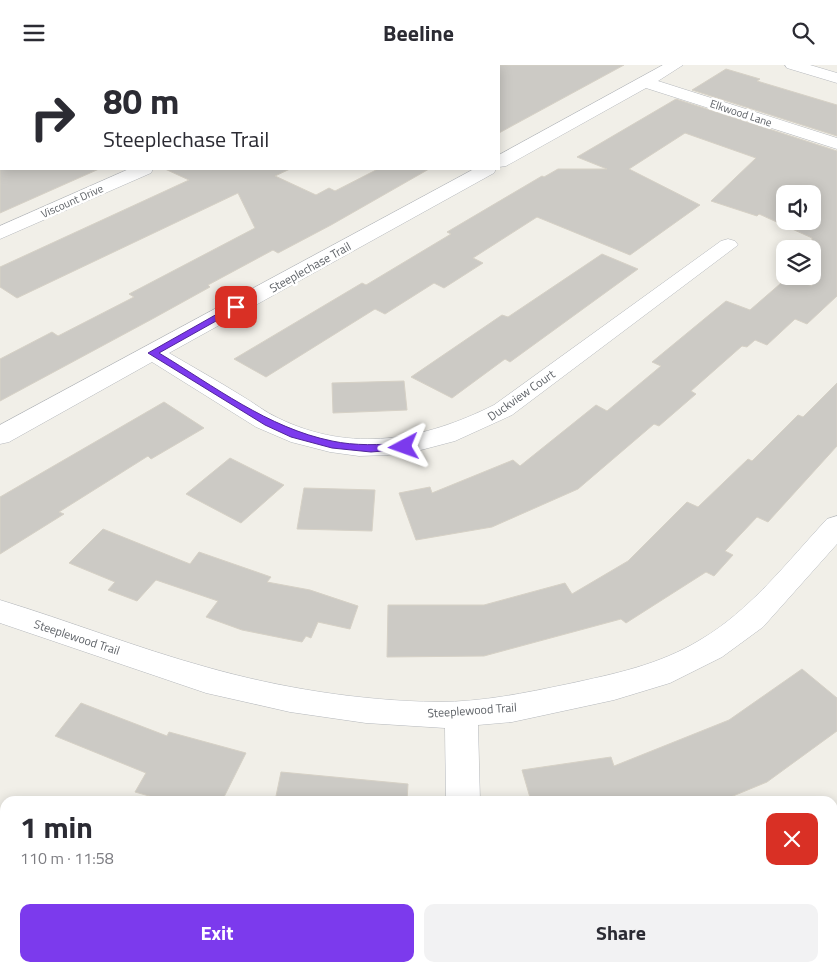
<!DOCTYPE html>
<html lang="en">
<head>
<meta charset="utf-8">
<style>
	:root { --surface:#fff; --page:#f2f2f3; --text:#2b2b33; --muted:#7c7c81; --accent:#7c3aed }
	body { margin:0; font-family:"Titillium Web",sans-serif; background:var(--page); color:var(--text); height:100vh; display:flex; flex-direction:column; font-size:19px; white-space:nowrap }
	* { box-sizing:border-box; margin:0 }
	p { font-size:16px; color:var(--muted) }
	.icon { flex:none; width:28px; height:28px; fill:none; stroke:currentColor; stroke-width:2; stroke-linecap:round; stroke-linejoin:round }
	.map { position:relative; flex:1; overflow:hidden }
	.side { position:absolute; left:0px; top:731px; width:838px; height:176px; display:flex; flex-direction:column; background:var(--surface); border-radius:15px 15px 0 0; box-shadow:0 2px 12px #0003 }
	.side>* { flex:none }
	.top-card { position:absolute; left:0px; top:0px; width:500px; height:105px; box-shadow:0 2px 12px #0003; background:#fff; color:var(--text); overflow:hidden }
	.controls { position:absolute; left:776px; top:120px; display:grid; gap:10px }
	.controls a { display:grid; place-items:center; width:45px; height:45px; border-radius:10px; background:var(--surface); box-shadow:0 2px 12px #0003; font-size:25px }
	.pin { position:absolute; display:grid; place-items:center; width:42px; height:42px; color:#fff; margin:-21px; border-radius:10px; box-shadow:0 2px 8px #0006 }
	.me { position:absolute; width:55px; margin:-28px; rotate:266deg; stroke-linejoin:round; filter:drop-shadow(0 0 4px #0008) }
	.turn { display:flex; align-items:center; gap:18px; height:105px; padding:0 20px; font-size:22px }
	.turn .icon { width:65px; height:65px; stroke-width:2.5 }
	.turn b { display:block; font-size:35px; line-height:42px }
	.round { display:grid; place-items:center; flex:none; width:52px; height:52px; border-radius:10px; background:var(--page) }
	.head { display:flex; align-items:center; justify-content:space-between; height:85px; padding:0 20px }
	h1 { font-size:30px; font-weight:700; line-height:38px }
	.primary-button { display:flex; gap:10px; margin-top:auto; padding:10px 20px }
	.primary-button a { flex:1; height:58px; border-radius:10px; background:var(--accent); color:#fff; font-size:20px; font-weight:700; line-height:58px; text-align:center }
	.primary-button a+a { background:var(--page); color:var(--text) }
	header { display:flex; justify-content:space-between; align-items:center; height:65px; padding:0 20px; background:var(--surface); font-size:22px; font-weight:700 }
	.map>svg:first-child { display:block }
	.building { fill:#cccac5; stroke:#d6d1c6; fill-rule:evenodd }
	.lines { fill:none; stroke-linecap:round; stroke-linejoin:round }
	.minor-casing { stroke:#b5b8bc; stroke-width:1 }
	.minor { fill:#fff; fill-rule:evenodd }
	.route { fill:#7c3aed; stroke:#51269a }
	.labels { text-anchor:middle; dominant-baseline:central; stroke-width:5; stroke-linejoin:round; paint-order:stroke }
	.far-street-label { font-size:11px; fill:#5f6368; stroke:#fff }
	.street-label { font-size:12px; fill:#5f6368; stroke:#fff }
</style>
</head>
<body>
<header><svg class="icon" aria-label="menu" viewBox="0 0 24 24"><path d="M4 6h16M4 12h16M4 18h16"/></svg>Beeline<svg class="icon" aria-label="search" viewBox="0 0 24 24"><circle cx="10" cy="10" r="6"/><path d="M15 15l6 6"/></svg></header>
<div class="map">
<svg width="837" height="907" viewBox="0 0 837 907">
	<rect width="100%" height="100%" fill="#f1efe8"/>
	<!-- building -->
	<path class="building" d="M499,0H624L499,68Z
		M726,4L760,14L757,16L837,40V71L692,25Z
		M676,34L837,86V231L807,259L795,254L767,280L755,275L747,282L742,281L691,326L696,329L659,361L654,359L578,424L492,462L416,475L399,428L430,422L432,428L513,395L520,401L596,340L607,346L661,301L652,297L726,236L750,245L788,212L812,221V173L759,149L757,151L711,136L756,93L685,68L629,104L700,140L630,190L537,152L473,193L483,198L444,223L434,218L385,249L375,244L266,312L234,294L362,218L366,220L451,169L447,167L542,111L544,112L558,104H607L577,92ZM785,129H812V156H785Z
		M0,104H99L0,148Z
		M165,104H290L275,111L316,130L329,123L335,126L378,104H429L331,160L278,188L273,185L208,220L210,222L154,253L0,336V294L52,267L58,271L134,232L129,229L255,163L238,128L17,233L0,222V202L189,115Z
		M602,189L638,204L510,297L505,294L452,333L411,312L502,250L508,252Z
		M404,316L407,345L333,348L332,318Z
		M837,318V381L768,457L757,452L725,486L733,490L714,511L706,507L626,558L621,554L484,591L387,592L388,540H484L565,518L572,529L628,496L687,437L698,442L748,394L752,396L798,350L803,352Z
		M164,337L204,363L151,394L148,391L59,447L64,449L0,489V432Z
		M230,393L284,420L241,458L186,429Z
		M304,423L375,425L372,466L297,464Z
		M103,464L190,499L199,487L271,512L267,517L310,525L358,541L350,564L318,557L311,573L306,571L302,577L242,565L206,552L218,536L156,515L137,536L108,525L115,517L69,498Z
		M802,604L837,633V666L767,717L721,736H531L522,705L611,692L614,701L729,655Z
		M81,638L167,671L169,667L246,688L222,736H167L135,727L146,708L55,671Z
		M281,707L408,719L407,736H275Z"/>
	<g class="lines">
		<!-- minor casing -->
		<g class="minor-casing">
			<path id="minor" d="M663,0H683L658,16L837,73V84L646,23L506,101L499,102V90Z
				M785,0H810L837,8V18L787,3Z
				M0,18H1V28H0Z
				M129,104H153L151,108L0,174V161Z
				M474,104H496L494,108L169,288C193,302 218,316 242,331C254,338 265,347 278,353C352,389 424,375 494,340L721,176L728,174L735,176L738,180L512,350L455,376L417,386L388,390L359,391L330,387L291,377L256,362L152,297L9,377L0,379V360Z
				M837,451V479L763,562L722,592L670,618L614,635L512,657L478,660L480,736H446L445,663L366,658L290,647L206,628L0,558V535C69,556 137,583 206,602C280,623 361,636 438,637C482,637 525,628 568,619C614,609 659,600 700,575C750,546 788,496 827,454Z
				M434,902H473L472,907H434Z"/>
		</g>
		<!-- minor -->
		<use href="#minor" class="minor"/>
	</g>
	<!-- route -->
	<path class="route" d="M233,240L241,242L159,288C214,321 268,363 332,376C355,381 380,380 404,378L407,379V384L371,387L332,383L291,372L265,360L148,288Z"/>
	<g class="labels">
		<!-- far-street labels -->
		<g class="far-street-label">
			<text transform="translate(741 48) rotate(18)">Elkwood Lane</text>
			<text transform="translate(72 136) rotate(-24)">Viscount Drive</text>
		</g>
		<!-- street labels -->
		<g class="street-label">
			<text transform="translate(310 202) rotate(-29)">Steeplechase Trail</text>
			<text transform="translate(521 330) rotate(-35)">Duckview Court</text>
			<text transform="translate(77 572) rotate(18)">Steeplewood Trail</text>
			<text transform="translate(472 645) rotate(-4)">Steeplewood Trail</text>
		</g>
	</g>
</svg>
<div class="controls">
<a><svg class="icon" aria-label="sound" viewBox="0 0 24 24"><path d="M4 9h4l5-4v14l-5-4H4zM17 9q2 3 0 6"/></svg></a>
<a><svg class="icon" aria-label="layers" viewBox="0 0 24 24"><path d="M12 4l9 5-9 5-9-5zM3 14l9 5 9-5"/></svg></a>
</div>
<div class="pin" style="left:236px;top:242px;background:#d93025"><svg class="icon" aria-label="arrive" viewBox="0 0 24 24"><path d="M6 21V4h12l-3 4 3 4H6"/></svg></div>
<svg class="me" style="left:404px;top:382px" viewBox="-20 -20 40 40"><path d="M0-17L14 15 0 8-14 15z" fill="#7c3aed" stroke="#fff" stroke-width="4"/></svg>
<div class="top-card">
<div class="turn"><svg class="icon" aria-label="right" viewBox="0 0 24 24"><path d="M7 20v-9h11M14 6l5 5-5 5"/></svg><div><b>80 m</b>Steeplechase Trail</div></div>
</div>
<section class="side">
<div class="head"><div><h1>1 min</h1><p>110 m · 11:58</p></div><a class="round" style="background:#d93025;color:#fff"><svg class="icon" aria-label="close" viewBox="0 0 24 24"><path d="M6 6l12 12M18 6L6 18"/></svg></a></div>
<div class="primary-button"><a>Exit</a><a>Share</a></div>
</section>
</div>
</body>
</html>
